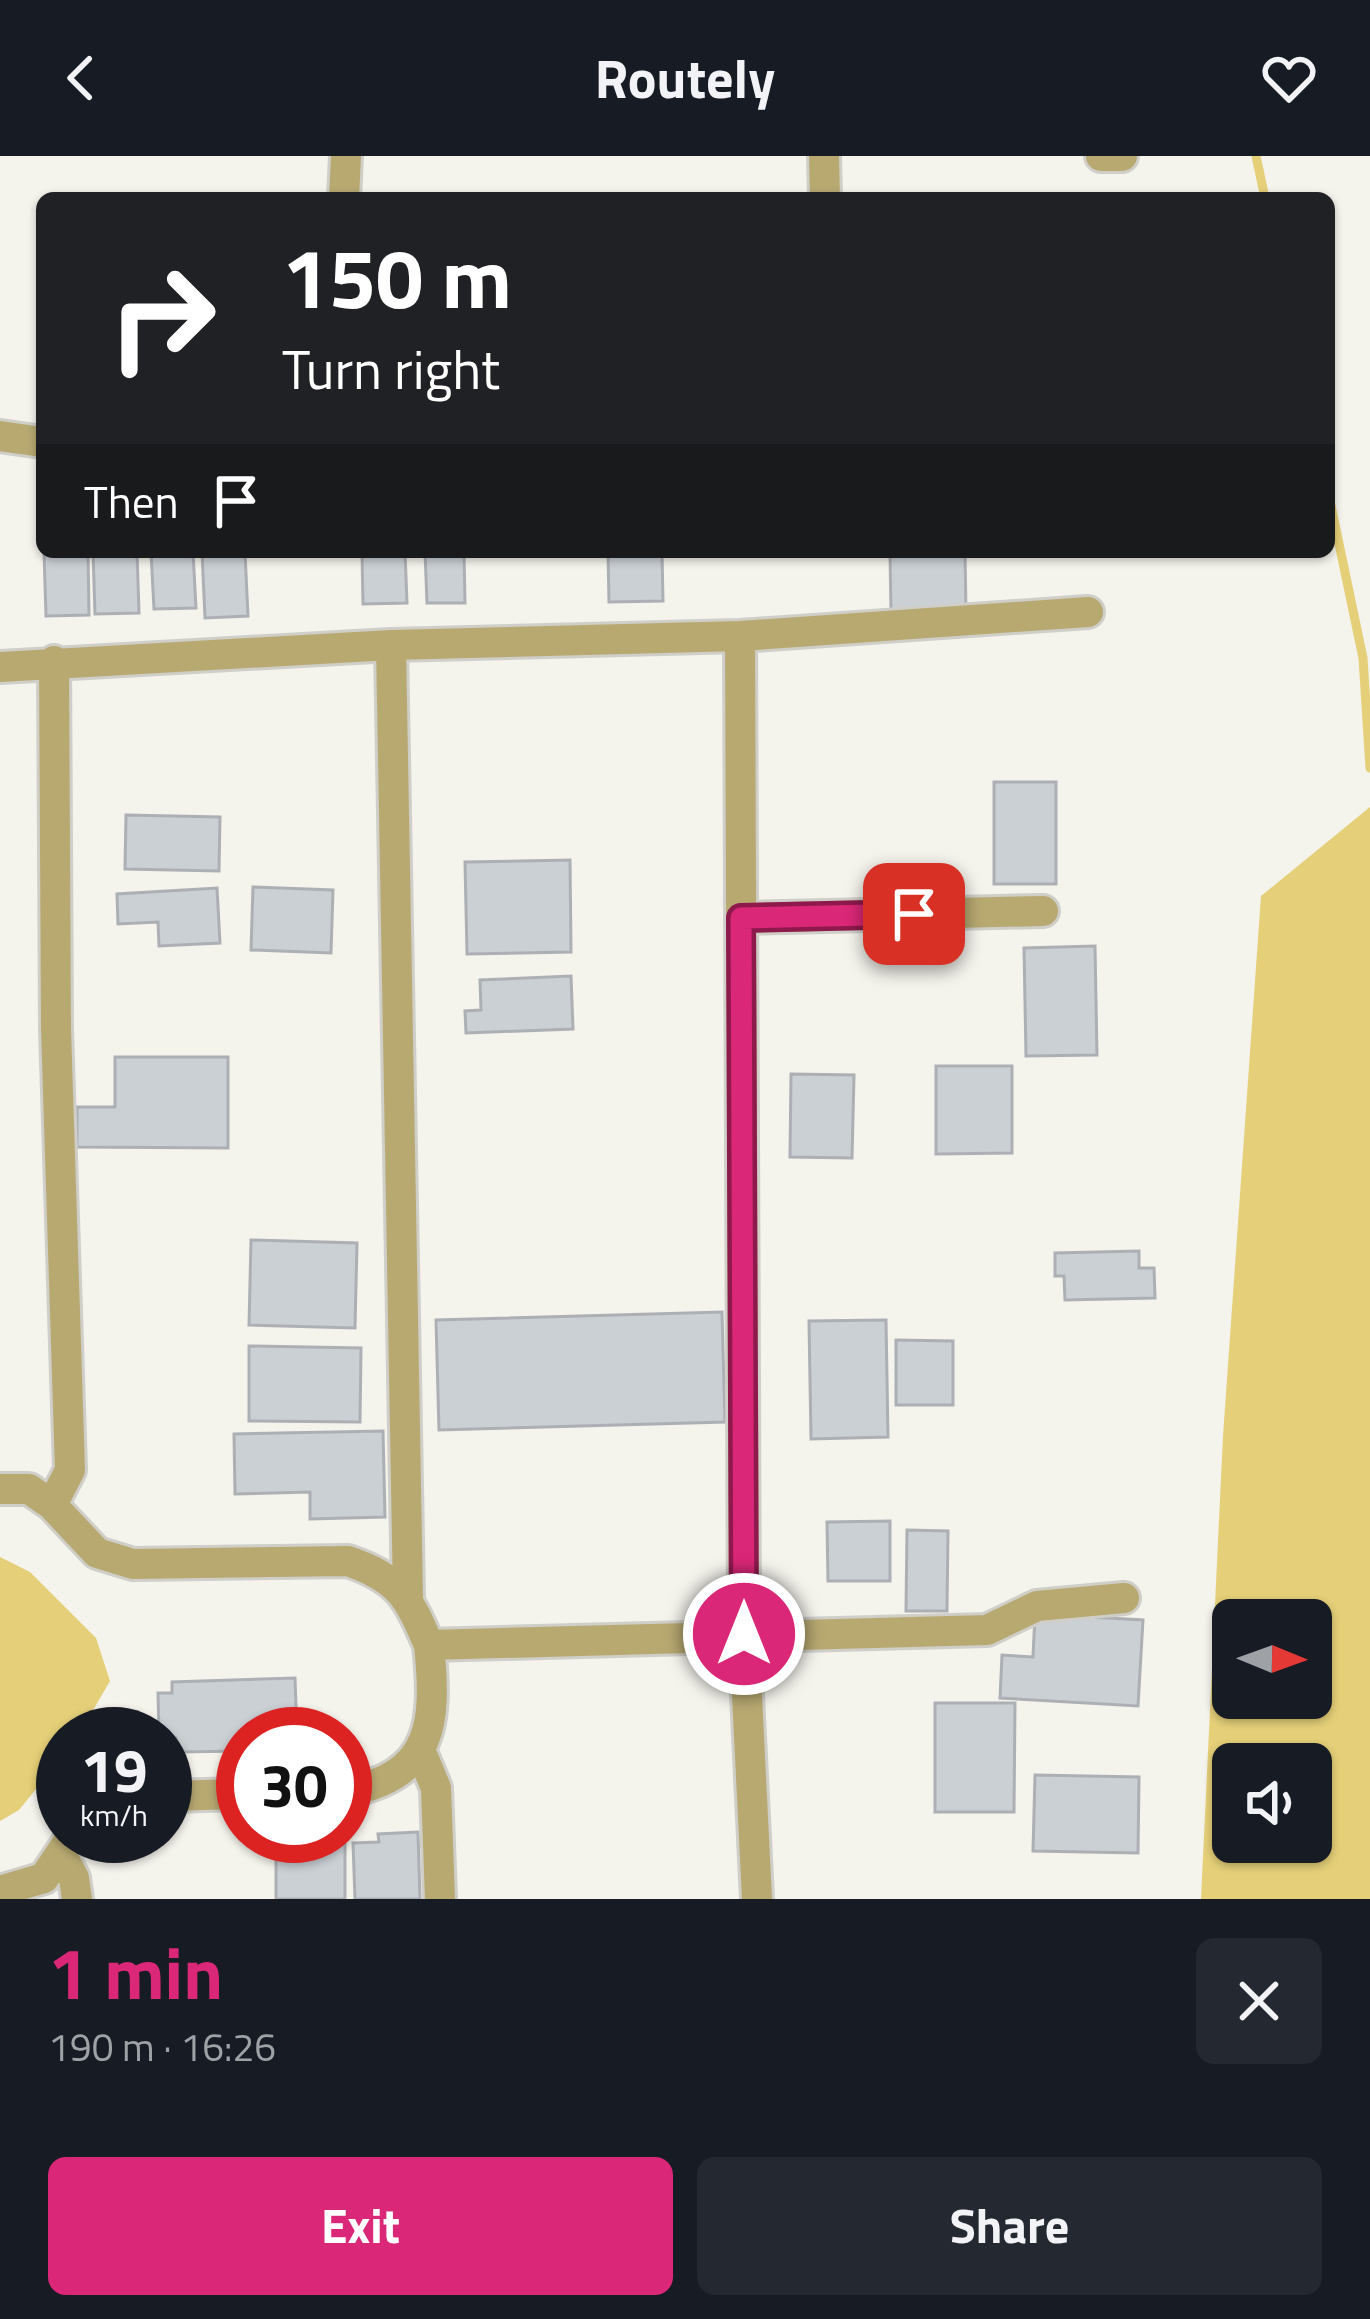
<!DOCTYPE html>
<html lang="en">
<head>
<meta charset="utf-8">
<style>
	:root { --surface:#171b24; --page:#242831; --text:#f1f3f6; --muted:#9ea1a6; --accent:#db2777 }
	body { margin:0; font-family:"Titillium Web",sans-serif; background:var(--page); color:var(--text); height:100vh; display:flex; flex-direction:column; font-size:45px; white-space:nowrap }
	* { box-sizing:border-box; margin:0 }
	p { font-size:39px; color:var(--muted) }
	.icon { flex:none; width:66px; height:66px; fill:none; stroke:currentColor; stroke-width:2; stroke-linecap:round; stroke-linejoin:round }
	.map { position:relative; height:1743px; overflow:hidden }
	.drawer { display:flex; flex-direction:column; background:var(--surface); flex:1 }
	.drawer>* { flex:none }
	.top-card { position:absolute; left:36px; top:36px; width:1299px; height:366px; border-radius:18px; box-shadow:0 3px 9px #0004; background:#202124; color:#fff; overflow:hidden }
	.needle { width:78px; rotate:91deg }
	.fabs { position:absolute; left:1212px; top:1443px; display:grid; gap:24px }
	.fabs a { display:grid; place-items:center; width:120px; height:120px; border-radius:18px; background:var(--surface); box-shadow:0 3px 9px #0004; font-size:60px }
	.speed { position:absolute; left:36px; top:1551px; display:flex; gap:24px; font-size:60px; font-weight:700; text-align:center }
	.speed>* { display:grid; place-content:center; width:156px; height:156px; border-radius:50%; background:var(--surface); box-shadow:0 3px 9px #0004; line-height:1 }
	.speed small { font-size:30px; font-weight:400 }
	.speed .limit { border:18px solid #d22; background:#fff; color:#111 }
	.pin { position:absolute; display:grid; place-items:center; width:102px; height:102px; color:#fff; margin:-51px; border-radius:24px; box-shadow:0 6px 18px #0006 }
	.me { position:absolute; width:132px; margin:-66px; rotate:0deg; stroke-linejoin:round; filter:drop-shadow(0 0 9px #0008) }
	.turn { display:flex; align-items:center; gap:42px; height:252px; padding:0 48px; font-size:54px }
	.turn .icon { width:156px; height:156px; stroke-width:2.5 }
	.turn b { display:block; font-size:84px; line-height:102px }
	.then { display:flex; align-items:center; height:114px; padding:0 48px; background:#0003; gap:24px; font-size:45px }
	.round { display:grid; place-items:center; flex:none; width:126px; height:126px; border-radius:18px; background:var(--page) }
	.overview { display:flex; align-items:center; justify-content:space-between; height:204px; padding:0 48px }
	h1 { font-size:72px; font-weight:700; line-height:90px; color:var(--accent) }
	.button { display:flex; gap:24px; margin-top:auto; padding:24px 48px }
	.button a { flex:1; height:138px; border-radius:18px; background:var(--accent); color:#fff; font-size:48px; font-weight:700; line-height:138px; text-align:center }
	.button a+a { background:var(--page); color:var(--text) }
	header { display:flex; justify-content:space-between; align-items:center; height:156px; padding:0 48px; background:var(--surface); font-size:54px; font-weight:700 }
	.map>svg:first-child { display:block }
	.water { fill:#e5cf78; fill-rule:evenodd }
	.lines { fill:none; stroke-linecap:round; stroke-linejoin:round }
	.stream { stroke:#e5cf78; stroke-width:9 }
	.building { fill:#cbd0d5; stroke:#acb0b5; stroke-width:3 }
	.minor-casing { stroke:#cfcec8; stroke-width:36 }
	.minor { stroke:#b8a971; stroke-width:30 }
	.route-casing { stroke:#8e194d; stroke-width:30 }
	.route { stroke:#db2777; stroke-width:21 }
</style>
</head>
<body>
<header><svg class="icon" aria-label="back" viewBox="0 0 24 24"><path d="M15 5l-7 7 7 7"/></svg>Routely<svg class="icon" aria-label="heart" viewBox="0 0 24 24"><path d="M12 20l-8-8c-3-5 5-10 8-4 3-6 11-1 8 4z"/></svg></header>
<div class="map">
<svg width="1370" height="1743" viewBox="0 0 1370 1743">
	<rect width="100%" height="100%" fill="#f4f3ec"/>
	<!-- water -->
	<path class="water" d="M1370,651V1743H1201L1223,1280L1261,740ZM1233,1464H1311V1542H1233ZM1233,1608H1311V1686H1233Z
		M0,1401L30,1416L96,1482L110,1525L79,1578H63V1600L19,1654L0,1665Z"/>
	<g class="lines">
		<!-- stream -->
		<path class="stream" d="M1256,0L1265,42
			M1329,340L1363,502L1370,612"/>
	</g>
	<!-- building -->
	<path class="building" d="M44,396H88L89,459L46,460Z
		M93,396H137L139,457L95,458Z
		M151,396H193L196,452L154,453Z
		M202,396H245L248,460L205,462Z
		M362,396H405L407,447L363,448Z
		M425,396H464L465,447H427Z
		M608,396H662L663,445L609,446Z
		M890,396H965L966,457L891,458Z
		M994,626H1056V728H994Z
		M126,659L220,661L219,715L125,713Z
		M570,704L571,796L467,798L465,706Z
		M253,731L333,734L331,797L251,794Z
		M217,732L220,787L159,790L158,766L118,768L117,738Z
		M1095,790L1097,899L1026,900L1024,792Z
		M571,820L573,873L466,877L465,855L481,854L480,824Z
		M115,901H228V992L77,991V951H115Z
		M936,910H1012V997L936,998Z
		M791,918L854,919L852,1002L790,1001Z
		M251,1084L357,1087L355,1172L249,1169Z
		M1139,1095V1112H1154L1155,1142L1065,1144L1064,1120H1055V1097Z
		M722,1156L725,1266L439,1274L436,1164Z
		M886,1164L888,1281L811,1283L809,1165Z
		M896,1184L953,1185V1249H896Z
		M249,1190L361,1192L360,1266L249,1265Z
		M383,1275L385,1361L310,1363V1336L235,1338L234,1278Z
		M890,1365V1425H828L827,1366Z
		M907,1374L948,1375L947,1455H906Z
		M1035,1458L1143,1464L1138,1550L1000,1542L1002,1499L1033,1501Z
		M295,1522L297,1578H243V1595L177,1596L176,1582L159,1578L158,1537H172V1526Z
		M935,1547H1015L1014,1656H935Z
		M1035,1619L1139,1621L1138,1697L1033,1695Z
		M418,1676L420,1743H355L353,1687L379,1686L378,1678Z
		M276,1682H345V1743H276Z"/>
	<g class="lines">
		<!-- minor casing -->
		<g class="minor-casing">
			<path id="minor" d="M824,0L825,42
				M1101,0H1122
				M344,42L346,0
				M0,280L42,286
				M740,480L744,1478L757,1743
				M391,489L408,1441
				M0,511L391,489L740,480L1088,456
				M741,762L1043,755
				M0,1333H29L52,1349L70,1314L56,873L54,505
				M52,1349L97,1397L133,1408L348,1405C400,1423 408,1441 429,1489L987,1474L1037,1450L1124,1442
				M421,1596L436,1632L440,1743
				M345,1636C434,1620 437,1566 429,1489
				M165,1640L243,1638
				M61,1698L74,1722L77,1743
				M0,1735L44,1722L72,1680"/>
		</g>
		<!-- minor -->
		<use href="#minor" class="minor"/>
	</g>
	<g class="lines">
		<!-- route casing -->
		<g class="route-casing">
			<path id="route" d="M744,1478L741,762L914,758"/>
		</g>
		<!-- route -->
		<use href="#route" class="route"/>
	</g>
</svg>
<div class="fabs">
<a><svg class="needle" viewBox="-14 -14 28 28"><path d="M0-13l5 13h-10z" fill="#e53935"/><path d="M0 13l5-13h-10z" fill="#9ea1a6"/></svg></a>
<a><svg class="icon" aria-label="sound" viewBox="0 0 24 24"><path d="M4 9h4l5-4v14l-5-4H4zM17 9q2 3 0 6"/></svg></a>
</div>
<div class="speed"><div>19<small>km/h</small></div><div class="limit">30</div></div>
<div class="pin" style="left:914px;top:758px;background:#d93025"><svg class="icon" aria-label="arrive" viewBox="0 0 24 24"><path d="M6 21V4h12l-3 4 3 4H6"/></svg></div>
<svg class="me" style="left:744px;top:1478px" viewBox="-20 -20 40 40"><circle r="17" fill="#db2777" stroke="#fff" stroke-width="3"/><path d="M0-11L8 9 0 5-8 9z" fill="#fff"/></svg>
<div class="top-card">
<div class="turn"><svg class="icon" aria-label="right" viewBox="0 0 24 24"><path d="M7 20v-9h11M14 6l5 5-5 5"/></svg><div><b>150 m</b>Turn right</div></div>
<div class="then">Then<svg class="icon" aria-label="arrive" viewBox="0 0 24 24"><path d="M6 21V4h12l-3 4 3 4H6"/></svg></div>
</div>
</div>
<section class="drawer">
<div class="overview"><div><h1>1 min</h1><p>190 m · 16:26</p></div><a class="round"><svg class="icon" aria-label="close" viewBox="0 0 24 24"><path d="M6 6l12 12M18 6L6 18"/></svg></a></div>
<div class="button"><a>Exit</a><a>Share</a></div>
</section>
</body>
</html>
